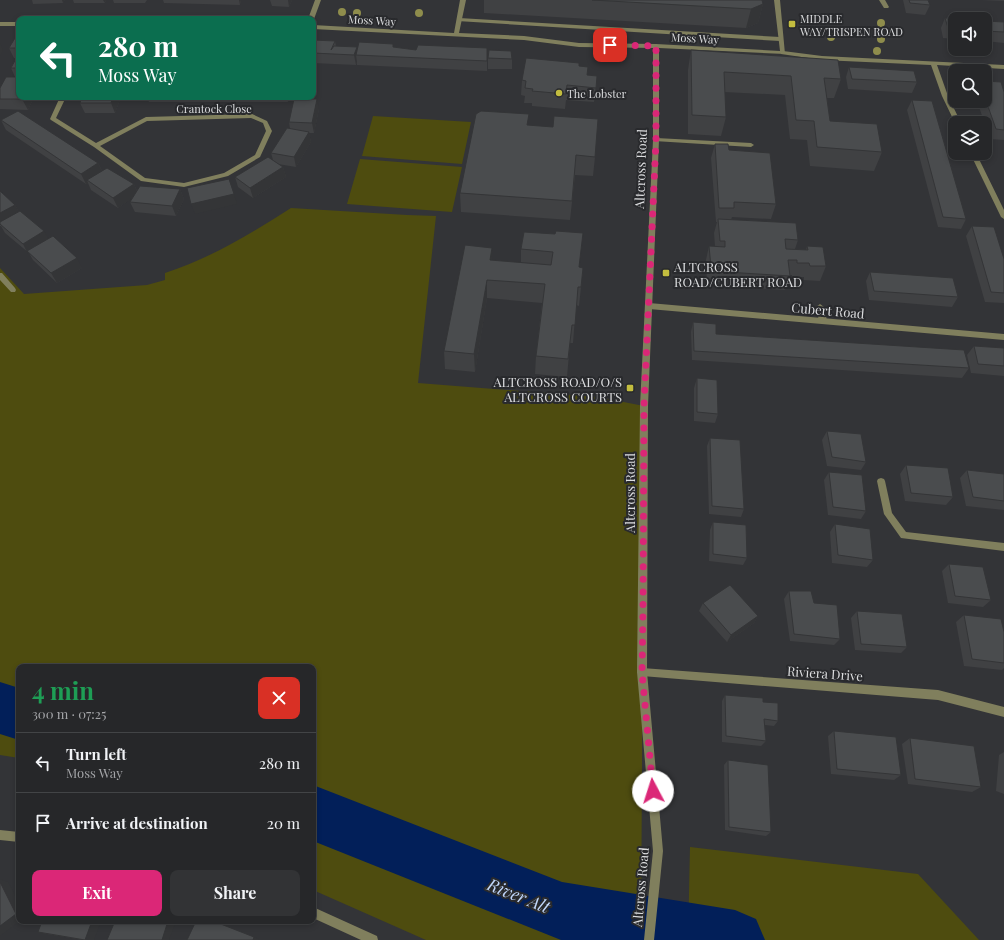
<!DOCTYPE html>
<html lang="en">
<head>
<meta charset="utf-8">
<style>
	:root { --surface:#262729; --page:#323335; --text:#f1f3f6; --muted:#a4a5a8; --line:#424446; --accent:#db2777 }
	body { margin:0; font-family:"Playfair Display",serif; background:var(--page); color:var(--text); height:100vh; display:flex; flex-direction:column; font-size:15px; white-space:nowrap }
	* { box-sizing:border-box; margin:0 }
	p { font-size:13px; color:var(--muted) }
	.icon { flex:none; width:22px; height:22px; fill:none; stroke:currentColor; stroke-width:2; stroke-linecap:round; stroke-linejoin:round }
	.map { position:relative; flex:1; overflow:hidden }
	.details { position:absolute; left:16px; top:664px; width:300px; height:260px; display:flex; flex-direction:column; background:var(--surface); border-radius:8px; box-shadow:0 2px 6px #0003,0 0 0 1px var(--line) }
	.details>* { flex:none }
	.top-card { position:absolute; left:16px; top:16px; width:300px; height:84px; border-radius:8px; box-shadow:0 2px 6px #0003,0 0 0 1px var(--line); background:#0b6e4f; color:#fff; overflow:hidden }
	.controls { position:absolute; left:948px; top:12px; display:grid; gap:8px }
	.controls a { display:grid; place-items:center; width:44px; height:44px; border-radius:8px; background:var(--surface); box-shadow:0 2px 6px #0003,0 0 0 1px var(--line); font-size:20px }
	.pin { position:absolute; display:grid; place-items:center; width:34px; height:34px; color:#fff; margin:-17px; border-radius:8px; box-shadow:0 2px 6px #0006 }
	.me { position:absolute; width:44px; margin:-22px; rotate:355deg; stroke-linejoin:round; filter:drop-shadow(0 0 3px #0008) }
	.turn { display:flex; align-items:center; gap:14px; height:84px; padding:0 16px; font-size:18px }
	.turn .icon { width:52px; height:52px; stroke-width:2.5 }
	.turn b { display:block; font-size:28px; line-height:34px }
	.round { display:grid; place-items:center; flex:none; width:42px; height:42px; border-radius:8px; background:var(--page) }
	.headline { display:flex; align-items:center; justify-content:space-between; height:68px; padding:0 16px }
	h1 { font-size:24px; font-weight:700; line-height:30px; color:#1e9e55 }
	.button { display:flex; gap:8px; margin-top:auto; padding:8px 16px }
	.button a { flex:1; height:46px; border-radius:8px; background:var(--accent); color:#fff; font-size:16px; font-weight:700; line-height:46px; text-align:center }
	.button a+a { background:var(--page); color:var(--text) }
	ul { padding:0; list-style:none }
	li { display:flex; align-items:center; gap:12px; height:60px; padding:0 16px; border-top:1px solid var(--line) }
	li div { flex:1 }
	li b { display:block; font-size:15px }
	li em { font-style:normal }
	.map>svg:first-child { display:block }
	.green { fill:#4e4c0f }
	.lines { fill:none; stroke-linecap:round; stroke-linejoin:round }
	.river { fill:#021f59; fill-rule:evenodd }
	.service { fill:#807f5d; fill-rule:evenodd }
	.minor { fill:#807f5d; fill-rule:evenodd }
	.tertiary { fill:#807f5d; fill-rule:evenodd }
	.tree { fill:#8f8d4c }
	.wall { fill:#404143 }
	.shaded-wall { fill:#343537 }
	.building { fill:#4a4c4e; stroke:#343537 }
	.route { stroke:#db2777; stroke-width:7; stroke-dasharray:0 12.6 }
	.poi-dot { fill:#c3bd3f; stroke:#292a2d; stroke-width:1.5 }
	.labels { text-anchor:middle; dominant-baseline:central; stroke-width:4; stroke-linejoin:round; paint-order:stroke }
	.far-poi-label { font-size:11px; fill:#dcdddf; stroke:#292a2d; text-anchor:start }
	.far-street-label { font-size:11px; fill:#dcdddf; stroke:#292a2d }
	.street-label { font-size:13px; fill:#dcdddf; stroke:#292a2d }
	.poi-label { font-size:13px; fill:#dcdddf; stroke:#292a2d; text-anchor:start }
	.near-water-label { font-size:17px; font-style:italic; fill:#c0d6fa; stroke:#292a2d }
</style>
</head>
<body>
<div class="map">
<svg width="1004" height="940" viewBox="0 0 1004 940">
	<rect width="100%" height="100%" fill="#333437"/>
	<!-- green -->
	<path class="green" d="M373,116L471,122L462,164L362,156Z
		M360,159L462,167L452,212L347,204Z
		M291,208L407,215L436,216L418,383L598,397L644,406L641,940H426L313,890V667H19V758L0,755V268L24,294L147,285L165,280V273C211,258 250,234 291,208Z
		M690,847L918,874L979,940H688Z"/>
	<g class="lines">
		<!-- river -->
		<path class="river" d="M0,682L19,688V740L0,734Z
			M313,785L562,882L735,910L756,919L765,940H561L313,841Z"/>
		<!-- service -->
		<path class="service" d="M459,18L780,37L783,39L780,41L457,21V19Z
			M656,138L751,143L754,145L751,147L654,141L653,140Z
			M820,304L824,307L827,321L823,324L819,321L816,307Z"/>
		<!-- minor -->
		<path class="minor" d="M315,0H321L314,19H308Z
			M460,0H466L459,33L524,36L579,43L656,44L659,46L656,48L579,47L524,40L313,29V25L454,33Z
			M879,0H885L889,7L888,8H884Z
			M0,22H19V26H0Z
			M783,51L822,56L1004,65V69L937,65L948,96L961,123H955L942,96L931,65L822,60L781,54V52Z
			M60,97H66L56,118L96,143L146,117L252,114L267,121L272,131L260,157L228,176L184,187L141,181L94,147L51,120L50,119ZM251,118L263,123L266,131L255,155L224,173L184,183L145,178L100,146L147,121Z
			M970,153H976L1004,210V219L1001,217Z
			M0,273H2L15,288L16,290L15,292H11L0,280Z
			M649,303L1004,334V340L649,309L645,306Z
			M881,478L884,479L885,481L892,513L906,532L1004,543V551L901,538L884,514L877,481L878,479Z
			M642,668L938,690L1004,707V717L938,700L642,676L639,675L637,672L639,669Z
			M0,830L19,832V842L0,840Z
			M313,907L377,936L378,940H361L313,918Z"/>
		<!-- tertiary -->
		<path class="tertiary" d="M774,0H780L785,54L659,48V140L648,406L647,672L663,851L654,940H644L653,851L637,672L640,406L653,140V46L656,44L780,51Z"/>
	</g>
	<!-- trees -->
	<g class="tree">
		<circle cx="342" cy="12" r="4"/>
		<circle cx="357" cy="13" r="4"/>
		<circle cx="419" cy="13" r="4"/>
		<circle cx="881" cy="23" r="4"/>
		<circle cx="818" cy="34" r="4"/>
		<circle cx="831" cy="37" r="4"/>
		<circle cx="881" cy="39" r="4"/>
		<circle cx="877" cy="51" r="4"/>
	</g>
	<!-- wall -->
	<path class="wall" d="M32,0H65L63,3L33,4Z
		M73,0H106L105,3H74Z
		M113,0H147L145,3H114Z
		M163,0H241L240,5L164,3Z
		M270,0H292L289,7L272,6Z
		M484,0H762L763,4L758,23L746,28L484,13Z
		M903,0H928L930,5L925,15L906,13Z
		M981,0H1004V1Z
		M945,18L955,19V39L943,38L941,28Z
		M985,21L1004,22V43L985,41Z
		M19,38V97H34L28,110L0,109V88L15,77L11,68L16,58H14L9,48Z
		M313,40L335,41L336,46L357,47V49L394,47L416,50L487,48V71L357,65V62L356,65L313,63Z
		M691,50L841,79L834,98H827L830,121L882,152L874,171L810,166L807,140L790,139L785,95L724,92L726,117L721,136L688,134V70Z
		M488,58L512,59V69H488Z
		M579,66L587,75L597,76L594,102L566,100L565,109L532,106V103H524L525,96L521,95L522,80Z
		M849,67L917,82L912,93L848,89L846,77Z
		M985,81L1004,92V140L990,139L977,101H985Z
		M121,97L115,113H85L80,103Z
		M147,97H290L288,102H149Z
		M912,100L966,219L961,229L938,227L907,110Z
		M319,109L314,133H309L311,142L296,167L278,164L283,167L286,177L253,198L238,187L235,177L273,160L271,153L290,129L289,122Z
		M1,120L98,163L102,171L134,184L137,191L180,189L184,199L176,216L135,212L130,202L133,197L118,208L91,190L88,183L86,184L6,130Z
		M528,125L595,157L593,176L575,175L570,220L461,212L460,193Z
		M715,144L729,150L776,204L771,219L732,217L731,220L798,240L795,249L806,250L807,246L826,266L820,281L804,280V277H792V275H790L785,290L722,286V282H707L706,260L709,246H715L714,233L717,222H716L711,158Z
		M0,191L15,205L19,212L48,239L82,268L57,283L33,260L29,253L5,233L1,226H0Z
		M972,226L1004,259V303L985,302L966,236Z
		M524,232L579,267L583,268L579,306L576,305L573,343H570L567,377L535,374L536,356L542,303L487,298L475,372L445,369L444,351L492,260L521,263V249Z
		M870,272L958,297L952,307L869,300L866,281Z
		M693,322L716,334L969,368L962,378L692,360L691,332Z
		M974,346L1004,348V376L971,373L967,355Z
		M697,378L718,414L715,423L694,421V388Z
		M827,431L866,462L861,470L827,466L822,440Z
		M710,438L744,509L741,517L709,514L707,446Z
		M906,465L953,497L946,505L905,501L900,474Z
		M967,470L1004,474V510L966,506L960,478Z
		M829,472L866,511L861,519L828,515L824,480Z
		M713,522L747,558L743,565L709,561L710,530Z
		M835,524L873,560L867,567L832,563L830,532Z
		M949,564L991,600L983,607L948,603L942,571Z
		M789,591L814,603L840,639L834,645L790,641L784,599Z
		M703,603L758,616L754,623L727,642L699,611Z
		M857,611L907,647L901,653L855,650L851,618Z
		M964,615L1004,632V668L1002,670L964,666L956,622Z
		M725,695L763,702L778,721L774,726L765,725L766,741L761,746L722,742V701Z
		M834,731L901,775L894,780L831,774L828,736Z
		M910,738L981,787L972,792L908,784L902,744Z
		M1004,752V794L996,791L999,755Z
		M728,760L771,832L766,836L725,830L724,765Z
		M38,932L94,940H83L47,934Z"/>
	<!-- shaded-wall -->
	<path class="shaded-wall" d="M62,0H65L63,3Z
		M103,0H106L105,3Z
		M239,0H241L240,5Z
		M288,0H292L289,7Z
		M763,4L758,23L746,28L751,9Z
		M0,43L3,50L0,56Z
		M357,47L358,55H356L357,62L356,65L354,55Z
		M24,97H34L28,110L22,99Z
		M113,97H121L115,113L111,103Z
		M287,97H290L288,102Z
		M317,99L319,109L314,133L312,123Z
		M309,132L311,142L296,167L294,157Z
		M98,163L103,173L87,180L88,183L86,184L81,174Z
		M283,167L286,177L253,198L250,188Z
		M134,184L138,194L118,208L113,198Z
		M180,189L184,199L176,216L172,206Z
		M234,194L237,204L195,214L191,204Z
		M15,205L21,215L0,224V213Z
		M44,231L50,241L27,251L28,254L23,244Z
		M492,248V266L490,260Z
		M77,258L82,268L57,283L51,273Z
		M487,280V298L475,372L474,354Z
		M758,616L754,623L727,642L731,635Z
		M0,879L8,882L19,903V921H20L0,936Z
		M92,921H101L94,940H85Z
		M168,921H176L169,940H162Z
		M254,937L259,939L258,940H253Z"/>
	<!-- building -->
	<path class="building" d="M592,0H762L763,4L751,9Z
		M909,0H928L930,5L910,3Z
		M945,18L962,19H955V29L948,28Z
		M985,21L1004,22V32L985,31Z
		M15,38H19V48H9Z
		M313,40L335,41L331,50L334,46L357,47L354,55L313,53Z
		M359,42L393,44V47L416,50L418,45L487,48V61L356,55Z
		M489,50L511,51L512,59L488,58Z
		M691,50L838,60L841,79L824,78L830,121L877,124L882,152L817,147L814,121L796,120L791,76L724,72L726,117L692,115Z
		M19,53V68H11Z
		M526,58L579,63V66L588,67L587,75L597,76L596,88L567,85L566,94L532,91L533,89L525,88L526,81L522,80Z
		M849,67L914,71L917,82L852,79Z
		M6,77H19V97H24L22,99H0V88Z
		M985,81L1001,82L1004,92V130L996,129L985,98Z
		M82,97H113L111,103H80Z
		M294,99H317L312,123L289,122Z
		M912,100L932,101L966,219L943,217Z
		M18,111L98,163L81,174L1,120Z
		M481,111L529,114L527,125L553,127L554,116L598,119L595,157L576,155L572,201L460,193L476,114Z
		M287,128L309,132L294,157L271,153Z
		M715,144H728L729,150L770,153L776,204L734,202V208H719Z
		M268,157L283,167L250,188L235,177Z
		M107,168L134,184L113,198L87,180Z
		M229,179L234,194L191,204L187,188Z
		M140,186L180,189L172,206L130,202Z
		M0,191L15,205L0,213Z
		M20,211L44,231L23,244L0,224V222Z
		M718,219L796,223L798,240L785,239L786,249L808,250L807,246L823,247L826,266H810L809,263H797V260H788L790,276L726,272V268L711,267L709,246L725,247V241H720Z
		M972,226L994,227L1004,259V293L991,292Z
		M556,231L583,233L579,267L583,268L581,287H578L575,325H572L568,359L536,356L545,284L487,280L474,354L444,351L465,245L492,248L490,260L551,265L553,252L521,249L524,232L555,234Z
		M53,236L77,258L51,273L27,251Z
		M870,272L953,278L958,297L874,291Z
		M693,322L716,324V334L964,350L969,368L694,351Z
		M974,346L1004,348V366L978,364Z
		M697,378L717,380L718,414L697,412Z
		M827,431L861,434L866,462L832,457Z
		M710,438L740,440L744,509L712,506Z
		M906,465L948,468L953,497L911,493Z
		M967,470L1004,474V501L973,497Z
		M829,472L862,475L866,511L833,507Z
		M713,522L746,525L747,558L713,554Z
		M835,524L870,529L873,560L838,555Z
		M949,564L983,567L991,600L955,596Z
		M730,585L758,616L731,635L703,603Z
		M789,591H811L814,603L837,605L840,639L794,634Z
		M857,611L902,614L907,647L861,644Z
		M964,615L1001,619L1004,632V663L972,659Z
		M725,695L763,698V702L778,703V721L764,719L766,741L726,736Z
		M834,731L896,737L901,775L837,769Z
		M910,738L974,746L981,787L915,779Z
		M728,760L768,765L771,832L729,827Z
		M0,882L16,914L0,926Z
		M42,921H92L85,940L38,932Z
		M115,921H168L162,940H107Z
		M196,921H213L254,937L253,940H187Z"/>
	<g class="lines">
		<!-- route -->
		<path class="route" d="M610,45L656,46V140L644,406L643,609L642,672L653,791"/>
	</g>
	<!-- markers -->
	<g class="poi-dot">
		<rect x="788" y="20" width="8" height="8" rx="2"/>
		<circle cx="559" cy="93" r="4"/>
		<rect x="662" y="269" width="8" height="8" rx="2"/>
		<rect x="626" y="384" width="8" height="8" rx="2"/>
	</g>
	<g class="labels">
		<!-- far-poi labels -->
		<g class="far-poi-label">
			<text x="800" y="18">MIDDLE<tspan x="800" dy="13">WAY/TRISPEN ROAD</tspan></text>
			<text x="567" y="93">The Lobster</text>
		</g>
		<!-- far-street labels -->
		<g class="far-street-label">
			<text transform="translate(372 20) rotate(3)">Moss Way</text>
			<text transform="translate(695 38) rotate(3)">Moss Way</text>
			<text x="214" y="108">Crantock Close</text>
		</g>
		<!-- street labels -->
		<g class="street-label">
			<text transform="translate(640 169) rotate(-88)">Altcross Road</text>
			<text transform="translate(828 310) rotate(5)">Cubert Road</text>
			<text transform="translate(629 493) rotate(-90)">Altcross Road</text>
			<text transform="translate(825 673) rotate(4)">Riviera Drive</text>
			<text transform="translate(640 887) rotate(-85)">Altcross Road</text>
		</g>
		<!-- poi labels -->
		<g class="poi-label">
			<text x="674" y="266">ALTCROSS<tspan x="674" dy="15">ROAD/CUBERT ROAD</tspan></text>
			<text x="622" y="381" text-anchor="end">ALTCROSS ROAD/O/S<tspan x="622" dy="15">ALTCROSS COURTS</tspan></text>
		</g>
		<!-- near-water labels -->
		<g class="near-water-label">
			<text transform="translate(519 895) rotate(22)">River Alt</text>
		</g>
	</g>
</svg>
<div class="controls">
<a><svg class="icon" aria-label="sound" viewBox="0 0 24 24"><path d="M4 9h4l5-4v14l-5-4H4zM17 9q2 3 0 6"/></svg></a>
<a><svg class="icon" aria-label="search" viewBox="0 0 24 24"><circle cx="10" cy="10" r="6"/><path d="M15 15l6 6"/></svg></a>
<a><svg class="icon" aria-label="layers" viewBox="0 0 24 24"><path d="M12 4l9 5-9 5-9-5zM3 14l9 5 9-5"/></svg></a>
</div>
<div class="pin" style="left:610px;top:45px;background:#d93025"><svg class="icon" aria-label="arrive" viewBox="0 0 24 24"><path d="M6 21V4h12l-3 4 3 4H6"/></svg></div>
<svg class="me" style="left:653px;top:791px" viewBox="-20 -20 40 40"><circle r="19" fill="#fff"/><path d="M0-13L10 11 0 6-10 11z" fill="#db2777"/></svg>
<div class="top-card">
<div class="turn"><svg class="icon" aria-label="left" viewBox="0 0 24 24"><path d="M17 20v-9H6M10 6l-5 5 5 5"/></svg><div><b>280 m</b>Moss Way</div></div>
</div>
<section class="details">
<div class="headline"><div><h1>4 min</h1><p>300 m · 07:25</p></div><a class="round" style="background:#d93025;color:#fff"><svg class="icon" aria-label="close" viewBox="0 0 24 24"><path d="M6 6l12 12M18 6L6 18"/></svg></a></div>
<ul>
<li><svg class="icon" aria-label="left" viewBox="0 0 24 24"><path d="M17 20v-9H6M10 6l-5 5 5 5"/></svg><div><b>Turn left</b><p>Moss Way</p></div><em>280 m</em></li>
<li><svg class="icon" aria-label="arrive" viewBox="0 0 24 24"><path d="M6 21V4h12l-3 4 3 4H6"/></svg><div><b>Arrive at destination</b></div><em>20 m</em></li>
</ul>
<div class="button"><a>Exit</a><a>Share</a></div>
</section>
</div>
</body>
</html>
